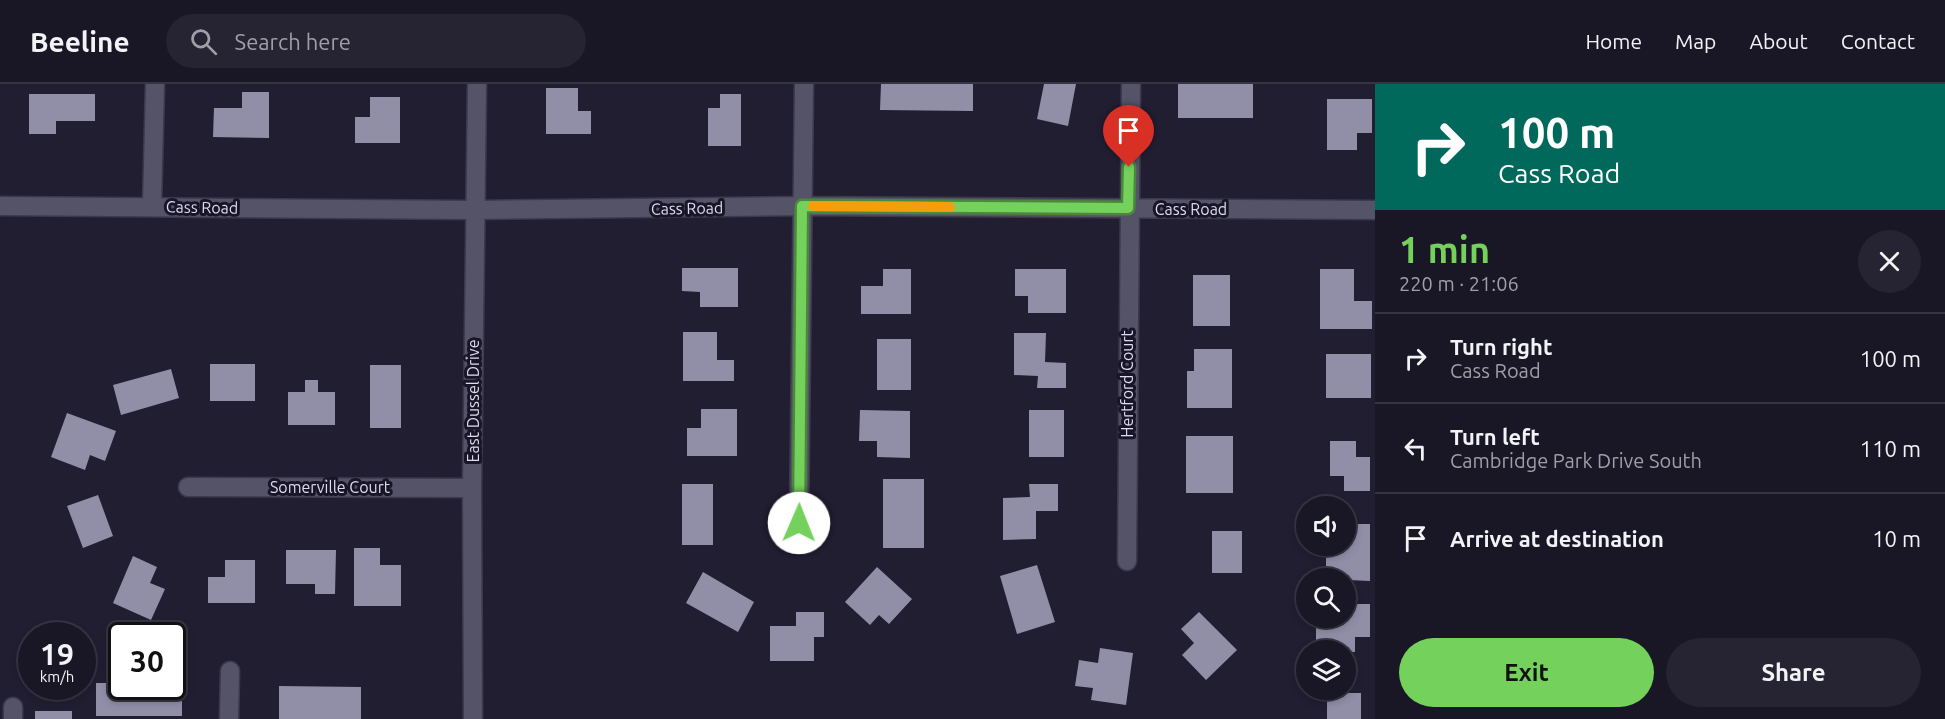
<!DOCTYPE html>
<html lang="en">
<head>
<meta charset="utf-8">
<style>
	:root { --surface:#191626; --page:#262332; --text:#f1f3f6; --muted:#9f9fa7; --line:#373543; --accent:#74d25c }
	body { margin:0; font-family:Ubuntu,sans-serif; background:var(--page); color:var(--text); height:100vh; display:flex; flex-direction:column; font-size:22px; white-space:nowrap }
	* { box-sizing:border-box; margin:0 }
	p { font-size:20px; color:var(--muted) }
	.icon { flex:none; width:33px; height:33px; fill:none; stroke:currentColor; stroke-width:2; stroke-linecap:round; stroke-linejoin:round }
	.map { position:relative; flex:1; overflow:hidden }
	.drawer { display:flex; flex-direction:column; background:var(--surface); width:570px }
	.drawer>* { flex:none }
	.guide { background:#00695c; color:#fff; overflow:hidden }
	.controls { position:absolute; left:1296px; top:412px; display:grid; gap:12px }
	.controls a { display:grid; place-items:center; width:60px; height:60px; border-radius:50%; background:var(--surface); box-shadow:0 3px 9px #0003,0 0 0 2px var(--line); font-size:30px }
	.speed { position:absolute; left:18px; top:538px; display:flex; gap:12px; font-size:30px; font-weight:700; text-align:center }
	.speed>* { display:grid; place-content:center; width:78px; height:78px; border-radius:50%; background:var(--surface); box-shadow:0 3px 9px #0003,0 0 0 2px var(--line); line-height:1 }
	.speed small { font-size:15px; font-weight:400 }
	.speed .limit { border:3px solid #111; border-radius:9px; background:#fff; color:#111 }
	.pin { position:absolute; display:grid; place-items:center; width:51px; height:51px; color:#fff; margin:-62px -26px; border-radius:50% 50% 50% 0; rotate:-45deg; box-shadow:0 0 6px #0007 }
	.pin .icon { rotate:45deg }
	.me { position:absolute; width:66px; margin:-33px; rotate:1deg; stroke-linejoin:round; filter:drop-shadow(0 0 4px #0008) }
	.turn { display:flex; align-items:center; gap:21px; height:126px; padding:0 24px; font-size:27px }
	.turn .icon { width:78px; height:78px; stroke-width:2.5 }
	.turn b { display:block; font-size:42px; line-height:51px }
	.round { display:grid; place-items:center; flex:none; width:63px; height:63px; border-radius:32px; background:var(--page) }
	.headline { display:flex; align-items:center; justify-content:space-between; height:102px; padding:0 24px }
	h1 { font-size:36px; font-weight:600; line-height:45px; color:var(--accent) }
	.action { display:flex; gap:12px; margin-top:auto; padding:12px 24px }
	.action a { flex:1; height:69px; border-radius:36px; background:var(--accent); color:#111; font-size:24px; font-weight:600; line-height:69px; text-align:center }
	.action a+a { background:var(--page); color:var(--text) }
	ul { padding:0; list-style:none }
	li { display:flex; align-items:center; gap:18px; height:90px; padding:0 24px; border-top:2px solid var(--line) }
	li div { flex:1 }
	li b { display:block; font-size:22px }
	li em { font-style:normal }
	header { display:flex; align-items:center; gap:36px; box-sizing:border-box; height:84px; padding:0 30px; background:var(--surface); border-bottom:2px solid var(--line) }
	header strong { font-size:28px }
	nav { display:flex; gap:33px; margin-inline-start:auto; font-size:21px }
	.search { width:420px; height:54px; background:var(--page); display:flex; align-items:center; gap:15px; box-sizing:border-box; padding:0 21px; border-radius:33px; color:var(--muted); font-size:22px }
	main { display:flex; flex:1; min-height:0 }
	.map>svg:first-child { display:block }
	.building { fill:#918fa8 }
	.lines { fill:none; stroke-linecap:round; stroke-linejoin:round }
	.minor-casing { stroke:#3b394c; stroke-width:21 }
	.minor { stroke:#555368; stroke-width:18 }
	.route-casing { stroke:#4b883c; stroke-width:15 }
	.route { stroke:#74d25c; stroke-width:10 }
	.slow { stroke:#f59e0b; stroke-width:10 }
	.labels { text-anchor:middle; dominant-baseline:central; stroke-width:6; stroke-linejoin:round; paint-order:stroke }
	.street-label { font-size:16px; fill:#dddcea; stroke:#181528 }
</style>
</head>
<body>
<header>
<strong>Beeline</strong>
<div class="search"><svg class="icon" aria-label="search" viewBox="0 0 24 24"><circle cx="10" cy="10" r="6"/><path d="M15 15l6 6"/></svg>Search here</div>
<nav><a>Home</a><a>Map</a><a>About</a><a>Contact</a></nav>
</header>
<main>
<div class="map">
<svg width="1375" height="635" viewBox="0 0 1375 635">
	<rect width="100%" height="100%" fill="#211e32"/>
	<!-- building -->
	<path class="building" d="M881,0H973V27L880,26Z
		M1044,0H1076L1068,42L1037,35Z
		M1178,0H1253V34H1178Z
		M546,4H578V27H591V50H546Z
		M242,8H269V54L213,53L214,24H242Z
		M29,10H95V37H56V50H29Z
		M720,10H741V62H708V24H720Z
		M370,13H400V59H355V33H370Z
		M1327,15H1372V49H1357V66H1327Z
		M682,184H738V223H700V208L682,207Z
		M883,185H911V230H861V202H883Z
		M1015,185H1066V229H1028V212H1015Z
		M1320,185H1354V217H1372V245H1320Z
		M1193,191H1230V242H1193Z
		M683,248H717V276H734V297H683Z
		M1014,249H1046L1045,278L1066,279V304H1037L1038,292L1014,291Z
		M877,255H911V306H877Z
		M1194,265H1232V324H1187V287H1194Z
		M1326,270H1371V314H1326Z
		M210,280H255V317H210Z
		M370,281H401V344H370Z
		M171,285L179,314L121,331L113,301Z
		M305,296H318V308H335V341H288V308H305Z
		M701,325H737V372H687V344H701Z
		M860,326L910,327V374L877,373V357H859Z
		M1029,326H1064V373H1029Z
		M67,329L116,347L105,377L90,371L85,386L51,373Z
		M1186,352H1233V409H1186Z
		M1330,357H1356V373H1370V407H1344V392H1330Z
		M883,395H924V464H883Z
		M682,400H713V461H682Z
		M1029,400H1058V427H1036V455L1003,456V414L1030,413Z
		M98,411L113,452L83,464L67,422Z
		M1346,440H1370V497L1326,495V462H1346Z
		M1212,447H1242V489H1212Z
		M354,464H380V481H401V522H354Z
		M286,466H336L335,510H315V500H286Z
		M133,472L157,483L150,499L165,505L151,536L113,519Z
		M225,476H255V519H208V493H225Z
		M1037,481L1055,538L1017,550L1000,492Z
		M877,483L912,515L889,540L879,531L870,541L845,518Z
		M703,488L754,518L738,548L686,519Z
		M1346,520H1370V553H1355V568L1316,567V534H1346Z
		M796,528H824V553H814V577H770V542H796Z
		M1199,528L1237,566L1206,596L1182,571L1194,559L1181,545Z
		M1100,564L1133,569L1126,621L1091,616L1093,604L1075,602L1079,576L1098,579Z
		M96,599H122V603H172V599H182V632H96Z
		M279,602L361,603V635H279Z
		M1327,609H1361V635H1327Z
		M35,627H72V635H35Z"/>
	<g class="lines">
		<!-- minor casing -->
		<g class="minor-casing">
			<path id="minor" d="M0,122L474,126L802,122L1375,126
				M152,122L155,0
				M188,403L472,404
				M799,439L804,0
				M1127,477L1131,0
				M13,623V635
				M229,635L230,587
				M473,635L472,404L477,0"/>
		</g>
		<!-- minor -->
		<use href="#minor" class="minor"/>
	</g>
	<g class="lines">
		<!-- route casing -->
		<g class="route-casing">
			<path id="route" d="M799,439L802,122L1128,124L1129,83"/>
		</g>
		<!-- route -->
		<use href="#route" class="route"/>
		<!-- slow -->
		<path class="slow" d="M813,122L950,123"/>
	</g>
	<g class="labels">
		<!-- street labels -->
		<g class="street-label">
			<text transform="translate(202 123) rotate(1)">Cass Road</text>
			<text transform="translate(687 124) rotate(-1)">Cass Road</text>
			<text x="1191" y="125">Cass Road</text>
			<text transform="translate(1127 300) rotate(-90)">Hertford Court</text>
			<text transform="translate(473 317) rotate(-90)">East Dussel Drive</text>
			<text x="330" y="403">Somerville Court</text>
		</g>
	</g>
</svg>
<div class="controls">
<a><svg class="icon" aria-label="sound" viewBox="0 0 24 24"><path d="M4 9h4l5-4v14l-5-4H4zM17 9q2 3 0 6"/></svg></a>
<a><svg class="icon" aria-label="search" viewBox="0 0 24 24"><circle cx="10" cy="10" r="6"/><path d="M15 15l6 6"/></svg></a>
<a><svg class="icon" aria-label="layers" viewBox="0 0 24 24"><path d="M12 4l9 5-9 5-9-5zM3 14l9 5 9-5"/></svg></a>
</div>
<div class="speed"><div>19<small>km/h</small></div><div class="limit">30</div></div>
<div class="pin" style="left:1129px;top:83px;background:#d93025"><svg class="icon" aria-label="arrive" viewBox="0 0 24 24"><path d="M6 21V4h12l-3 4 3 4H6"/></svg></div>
<svg class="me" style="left:799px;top:439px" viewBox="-20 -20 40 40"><circle r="19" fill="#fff"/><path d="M0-13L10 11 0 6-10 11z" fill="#74d25c"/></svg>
</div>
<section class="drawer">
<div class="guide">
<div class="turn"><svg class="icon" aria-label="right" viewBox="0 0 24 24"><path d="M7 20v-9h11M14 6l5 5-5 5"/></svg><div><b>100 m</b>Cass Road</div></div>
</div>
<div class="headline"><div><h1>1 min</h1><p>220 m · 21:06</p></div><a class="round"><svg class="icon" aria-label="close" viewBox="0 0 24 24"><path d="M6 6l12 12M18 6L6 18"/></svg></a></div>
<ul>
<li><svg class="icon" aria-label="right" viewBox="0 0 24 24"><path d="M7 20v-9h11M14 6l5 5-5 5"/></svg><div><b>Turn right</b><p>Cass Road</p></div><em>100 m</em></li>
<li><svg class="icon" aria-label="left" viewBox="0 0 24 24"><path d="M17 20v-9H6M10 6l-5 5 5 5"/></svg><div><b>Turn left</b><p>Cambridge Park Drive South</p></div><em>110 m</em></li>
<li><svg class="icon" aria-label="arrive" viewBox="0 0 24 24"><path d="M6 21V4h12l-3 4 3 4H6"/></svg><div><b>Arrive at destination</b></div><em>10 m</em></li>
</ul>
<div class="action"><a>Exit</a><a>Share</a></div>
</section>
</main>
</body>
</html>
